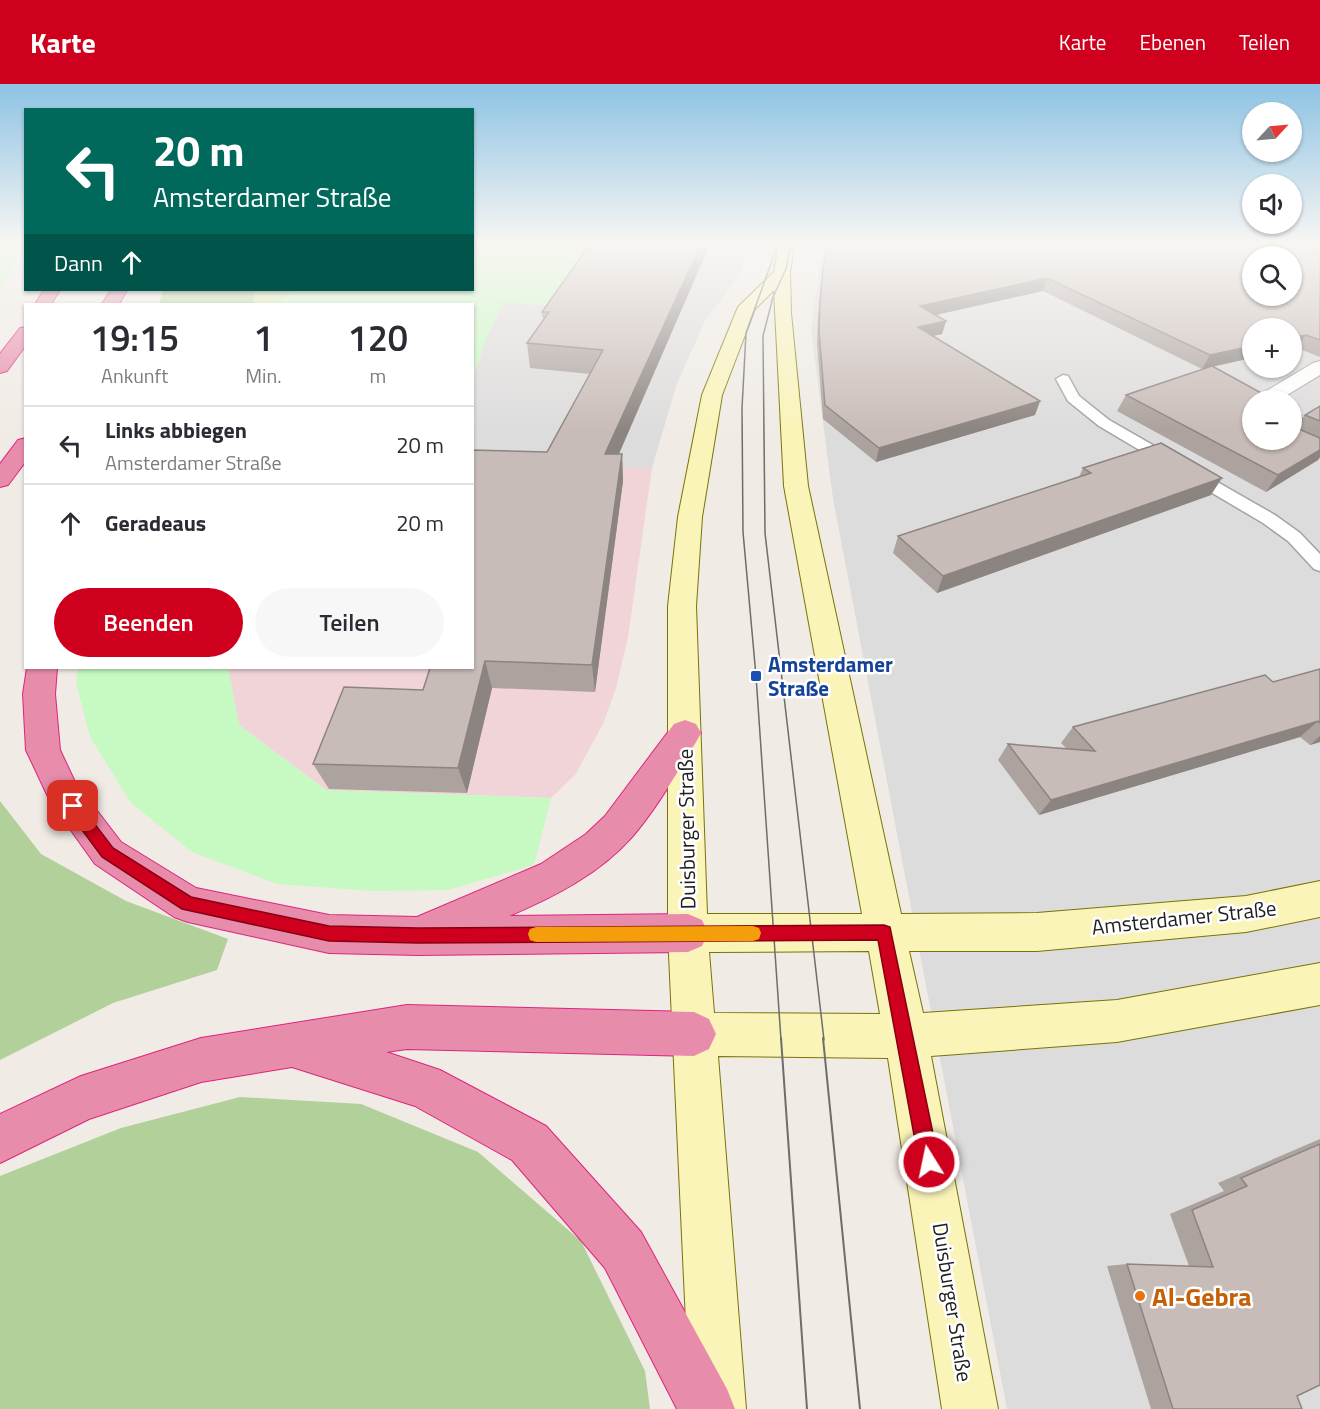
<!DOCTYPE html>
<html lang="de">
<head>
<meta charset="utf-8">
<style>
	:root { --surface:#fff; --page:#f7f7f7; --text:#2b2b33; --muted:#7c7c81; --line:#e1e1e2; --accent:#ce001e }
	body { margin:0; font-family:"Titillium Web",sans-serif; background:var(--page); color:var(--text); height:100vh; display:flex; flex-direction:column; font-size:22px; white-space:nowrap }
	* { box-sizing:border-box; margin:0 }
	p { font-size:20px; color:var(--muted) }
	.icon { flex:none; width:33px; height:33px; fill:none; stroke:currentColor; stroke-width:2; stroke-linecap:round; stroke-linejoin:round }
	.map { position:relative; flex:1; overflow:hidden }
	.side { position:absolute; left:24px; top:219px; width:450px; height:366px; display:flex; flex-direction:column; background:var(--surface); border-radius:0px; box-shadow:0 2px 4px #0004 }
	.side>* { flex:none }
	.banner { position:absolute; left:24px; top:24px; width:450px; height:183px; border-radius:0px; box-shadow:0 2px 4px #0004; background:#00695c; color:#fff; overflow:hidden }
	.needle { width:39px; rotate:64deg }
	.buttons { position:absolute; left:1242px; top:18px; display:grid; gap:12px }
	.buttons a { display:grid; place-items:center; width:60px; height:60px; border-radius:50%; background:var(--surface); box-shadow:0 2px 4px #0004; font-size:30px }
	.pin { position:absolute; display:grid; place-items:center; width:51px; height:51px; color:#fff; margin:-26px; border-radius:12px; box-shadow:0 3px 9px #0006 }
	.me { position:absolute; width:66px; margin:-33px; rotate:350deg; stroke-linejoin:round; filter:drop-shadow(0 0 4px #0008) }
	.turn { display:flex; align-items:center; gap:21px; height:126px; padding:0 30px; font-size:27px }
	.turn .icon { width:78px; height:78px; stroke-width:2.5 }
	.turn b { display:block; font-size:42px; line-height:51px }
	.then { display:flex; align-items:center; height:57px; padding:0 30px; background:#0003; gap:12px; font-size:22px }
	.eta { display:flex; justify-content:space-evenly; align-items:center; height:102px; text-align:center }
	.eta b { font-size:36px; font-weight:600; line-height:42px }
	.primary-button { display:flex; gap:12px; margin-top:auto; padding:12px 30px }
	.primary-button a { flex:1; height:69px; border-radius:36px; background:var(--accent); color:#fff; font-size:24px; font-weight:600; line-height:69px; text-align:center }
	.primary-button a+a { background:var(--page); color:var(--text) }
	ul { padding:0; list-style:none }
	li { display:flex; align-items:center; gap:18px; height:78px; padding:0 30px; border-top:2px solid var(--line) }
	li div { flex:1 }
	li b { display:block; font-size:22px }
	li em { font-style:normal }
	header { display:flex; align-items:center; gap:36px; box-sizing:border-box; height:84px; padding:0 30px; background:var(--accent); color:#fff }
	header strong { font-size:28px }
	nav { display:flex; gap:33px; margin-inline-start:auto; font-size:21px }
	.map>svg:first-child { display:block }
	.residential { fill:#dddcdc; fill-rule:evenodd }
	.commercial { fill:#f1d4d7 }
	.grass { fill:#d3eaab }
	.forest { fill:#b1d09a }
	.park { fill:#c6fac2 }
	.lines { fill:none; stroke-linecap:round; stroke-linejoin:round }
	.lane-casing { stroke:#a3a3a3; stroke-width:3 }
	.street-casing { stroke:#a3a3a3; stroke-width:2 }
	.secondary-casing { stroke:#787404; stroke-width:2 }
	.highway-casing { stroke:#dd247e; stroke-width:2 }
	.lane { fill:#fff; fill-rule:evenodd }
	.street { fill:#fff; fill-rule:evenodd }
	.secondary { fill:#faf4b9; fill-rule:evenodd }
	.highway { fill:#e88cab; fill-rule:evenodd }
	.tram-far1 { stroke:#6d6d6d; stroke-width:1.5 }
	.tram { stroke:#6d6d6d; stroke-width:2 }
	.wall { fill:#aca29e }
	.shaded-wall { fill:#8c8481 }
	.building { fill:#c8bcb8; stroke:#8c8481; stroke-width:1.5; fill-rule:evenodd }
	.route { fill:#ce001e; stroke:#860014; stroke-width:1.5 }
	.slow { fill:#f59e0b }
	.transit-dot { fill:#1a4fb4; stroke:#fff; stroke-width:2 }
	.food-dot { fill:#e8710a; stroke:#fff; stroke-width:2 }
	.labels { text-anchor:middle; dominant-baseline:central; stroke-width:5; stroke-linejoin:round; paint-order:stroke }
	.transit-label { font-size:21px; font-weight:bold; fill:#164399; stroke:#fff; text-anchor:start }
	.street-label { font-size:21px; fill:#1f1f1f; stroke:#fff }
	.near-food-label { font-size:26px; font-weight:bold; fill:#c56008; stroke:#fff; text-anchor:start }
</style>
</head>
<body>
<header>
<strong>Karte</strong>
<nav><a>Karte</a><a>Ebenen</a><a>Teilen</a></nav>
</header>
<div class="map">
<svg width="1320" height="1325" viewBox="0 0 1320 1325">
	<rect width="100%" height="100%" fill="#f0ebe5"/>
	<!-- residential -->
	<path class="residential" d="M675,160L750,165L740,190L705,237L677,299L652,384L473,382V294L487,252L503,218L562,223Z
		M823,160H1320V1325H1007L833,415L811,246ZM1252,172H1292V212H1252ZM1252,244H1292V284H1252ZM1252,316H1292V356H1252Z"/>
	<!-- commercial -->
	<path class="commercial" d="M473,382L652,384L628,553L616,604L603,640L575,691L551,714L326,706L239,641L228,584H472Z"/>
	<!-- grass -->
	<path class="grass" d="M255,206H294L279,220H253Z"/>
	<!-- forest -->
	<path class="forest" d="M163,206H255L253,220H159Z
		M0,717L41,770L126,817L228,855L217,886L113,919L0,976Z
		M240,1013L361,1020L478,1068L581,1157L645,1287L650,1325H0V1092L121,1044Z"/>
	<!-- park -->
	<path class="park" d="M0,160L26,162L0,205Z
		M473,160H594L562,223L503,218L487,252L473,294L472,220H279L294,206H472Z
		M78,584H228L239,641L326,706L551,714L534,781L447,806L373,807L277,800L192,768L131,719L90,653L76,598Z"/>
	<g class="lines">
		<!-- lane casing -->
		<g class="lane-casing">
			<path id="lane" d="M1063,291L1068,292L1079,312L1109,336L1275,431L1300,449L1320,470V487L1314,485L1288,457L1263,439L1099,342L1068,317L1056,295Z"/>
		</g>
		<!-- street casing -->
		<g class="street-casing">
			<path id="street" d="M1320,277V291L1279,316H1255L1258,312L1313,279Z"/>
		</g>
		<!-- secondary casing -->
		<g class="secondary-casing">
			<path id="secondary" d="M779,160H794L790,189L791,229L808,402L901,830L1037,829L1246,812L1320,797V833L1246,848L1037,867H909L923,929L1117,916L1320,879V921L1117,958L931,972L998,1325H942L888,974L718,972L746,1325H690L668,849V522L678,433L702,311L738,223L774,188ZM774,206L784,402L862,830H707L696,522L702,433L722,311L755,225ZM869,867L880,930L714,929L709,868Z"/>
		</g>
		<!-- highway casing -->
		<g class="highway-casing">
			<path id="highway" d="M44,206H60L51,220H35Z
				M111,206H127L119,220H102Z
				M26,243V261L7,287L0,289V270L20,244Z
				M26,354V377L8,401L0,403V380L18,356Z
				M27,584H57L55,610L60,666L75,698L121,758L196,804L329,831L417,833L541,780L586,750L605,732L674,640L685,636L696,640L701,649L696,658C676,690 657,724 632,753C599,790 554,813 509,832L688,830L702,836L708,849L702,862L688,868L418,871L329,869L188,838L174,833L95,780L50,717L26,666L23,610Z
				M407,921L694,928L709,935L716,950L709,965L694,972L407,965L386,968L440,986L546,1042L641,1148L727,1305L735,1325H677L605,1184L512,1076L415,1022L292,983L201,998L89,1035L0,1079V1030L81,992L201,954Z"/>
		</g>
		<!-- lane -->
		<use href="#lane" class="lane"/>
		<!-- street -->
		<use href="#street" class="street"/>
		<!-- secondary -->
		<use href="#secondary" class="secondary"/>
		<!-- highway -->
		<use href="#highway" class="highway"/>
		<!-- tram-far1 -->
		<path class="tram-far1" d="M778,160L746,249L742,324L743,448L756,592L781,956
			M791,160L786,185L773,213L763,252L765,449L824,956"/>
		<!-- tram -->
		<path class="tram" d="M781,954L807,1325
			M823,954L860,1325"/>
	</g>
	<!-- wall -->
	<path class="wall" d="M710,160L619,370H622L623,397L595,608L492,604L467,709L329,705L313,680L423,606L547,368L590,290L530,284L527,259L543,237L542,228Z
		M1320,160V273L1297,264L1212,282L1292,326L1301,335L1305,331L1320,322V373L1318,376L1266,408L1117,327L1126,311L1209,283L1202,285L1043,207L936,231L946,237L942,250L932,252L1040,317L1035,331L876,378L823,335L817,260L818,231L823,185Z
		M1083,384L1211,411L937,509L893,469L898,452L1079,393Z
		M1320,585V658L1310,661L1300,653L1039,731L998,676L1008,660L1067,665L1061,659L1073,643L1273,598Z
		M1320,1055V1301L1297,1312L1302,1325H1151L1107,1182L1127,1180L1189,1182L1170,1130L1224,1107L1218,1099Z"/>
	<!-- shaded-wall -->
	<path class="shaded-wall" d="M701,160H710L607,397L605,370Z
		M1047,194L1043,207L917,235L920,222Z
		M946,237L942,250L914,256L918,243Z
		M1306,251L1297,264L1292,266V254Z
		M1252,262V274L1202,285L1210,271Z
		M1040,317L1035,331L876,378L879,364Z
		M1320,366V373L1318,376L1266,408L1278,391Z
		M622,370L623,397L595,608L592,581Z
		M1222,394L1211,411L937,509L943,492Z
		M485,577L492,604L467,709L458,684Z
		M1318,637L1300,653L1039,731L1051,716Z
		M1320,652V658L1310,661Z"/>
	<!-- building -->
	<path class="building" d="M590,160H701L605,370H622L592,581L485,577L458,684L313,680L344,603L423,606L430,584H472V366L547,368L603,266L527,259L549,228H542Z
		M828,160H1320V256L1306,251L1292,254V244H1252V262L1210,271L1047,194L920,222L946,237L918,243L1040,317L879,364L825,321L819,247L820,218L823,185ZM1252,172H1292V212H1252Z
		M1212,282L1274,316H1252V356H1292V326L1301,331L1302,337L1293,338L1294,343L1320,354V366L1278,391L1126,311Z
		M1320,322V337L1305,331Z
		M1161,359L1222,394L943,492L898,452L1091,389L1083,384Z
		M1320,585V639L1318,637L1051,716L1008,660L1095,667L1073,643L1265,591L1273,598Z
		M1320,1060V1301L1297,1312L1302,1325H1173L1127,1180L1213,1183L1192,1126L1247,1102L1241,1094Z"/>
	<!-- sky -->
	<linearGradient id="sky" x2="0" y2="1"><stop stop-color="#8dc3e4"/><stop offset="0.46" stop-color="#f8f6f3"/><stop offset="1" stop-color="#f8f6f3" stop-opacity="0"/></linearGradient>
	<rect width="1320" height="346" fill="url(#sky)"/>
	<!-- route -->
	<path class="route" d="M73,716L78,718L113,764L191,813L329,842L418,844L884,841L890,843L939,1078L936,1085L929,1088L922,1085L919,1078L878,856L418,859L329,857L182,825L102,773L68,727L66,722L68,718Z"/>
	<!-- slow -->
	<path class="slow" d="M753,842L759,844L761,849L759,855L753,857L536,858L530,856L528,850L530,845L536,843Z"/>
	<!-- markers -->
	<rect class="transit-dot" x="750" y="586" width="12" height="12" rx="3"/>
	<circle class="food-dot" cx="1140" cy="1212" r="6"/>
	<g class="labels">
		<!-- transit labels -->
		<g class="transit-label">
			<text x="768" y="580">Amsterdamer<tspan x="768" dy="24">Straße</tspan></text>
		</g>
		<!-- street labels -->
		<g class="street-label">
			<text transform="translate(686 745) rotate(-91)">Duisburger Straße</text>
			<text transform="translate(1184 833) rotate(-6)">Amsterdamer Straße</text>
			<text transform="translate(953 1218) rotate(81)">Duisburger Straße</text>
		</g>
		<!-- near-food labels -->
		<g class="near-food-label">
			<text x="1152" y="1212">Al-Gebra</text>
		</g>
	</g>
</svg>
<div class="buttons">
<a><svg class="needle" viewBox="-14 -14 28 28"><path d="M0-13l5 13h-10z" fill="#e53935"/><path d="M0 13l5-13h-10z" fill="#7c7c81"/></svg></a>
<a><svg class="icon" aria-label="sound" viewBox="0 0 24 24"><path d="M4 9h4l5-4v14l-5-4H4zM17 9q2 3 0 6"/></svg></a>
<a><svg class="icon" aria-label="search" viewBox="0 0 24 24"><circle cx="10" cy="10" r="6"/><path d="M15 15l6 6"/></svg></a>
<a>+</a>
<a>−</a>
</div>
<div class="pin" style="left:73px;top:722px;background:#d93025"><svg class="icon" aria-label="arrive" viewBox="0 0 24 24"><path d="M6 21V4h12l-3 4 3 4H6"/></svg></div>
<svg class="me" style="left:929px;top:1078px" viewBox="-20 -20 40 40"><circle r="17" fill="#ce001e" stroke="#fff" stroke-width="3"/><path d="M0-11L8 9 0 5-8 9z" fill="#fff"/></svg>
<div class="banner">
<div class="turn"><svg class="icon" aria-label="left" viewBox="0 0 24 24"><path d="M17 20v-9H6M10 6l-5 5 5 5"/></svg><div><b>20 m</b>Amsterdamer Straße</div></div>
<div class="then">Dann<svg class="icon" aria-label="ahead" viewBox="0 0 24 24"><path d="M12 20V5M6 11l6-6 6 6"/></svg></div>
</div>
<section class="side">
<div class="eta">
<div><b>19:15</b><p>Ankunft</p></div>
<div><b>1</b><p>Min.</p></div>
<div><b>120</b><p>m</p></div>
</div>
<ul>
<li><svg class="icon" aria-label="left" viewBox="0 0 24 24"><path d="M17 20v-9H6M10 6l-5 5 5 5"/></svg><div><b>Links abbiegen</b><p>Amsterdamer Straße</p></div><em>20 m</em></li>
<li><svg class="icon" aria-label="ahead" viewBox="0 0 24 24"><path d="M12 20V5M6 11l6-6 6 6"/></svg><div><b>Geradeaus</b></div><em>20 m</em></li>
</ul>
<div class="primary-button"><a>Beenden</a><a>Teilen</a></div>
</section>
</div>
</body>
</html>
